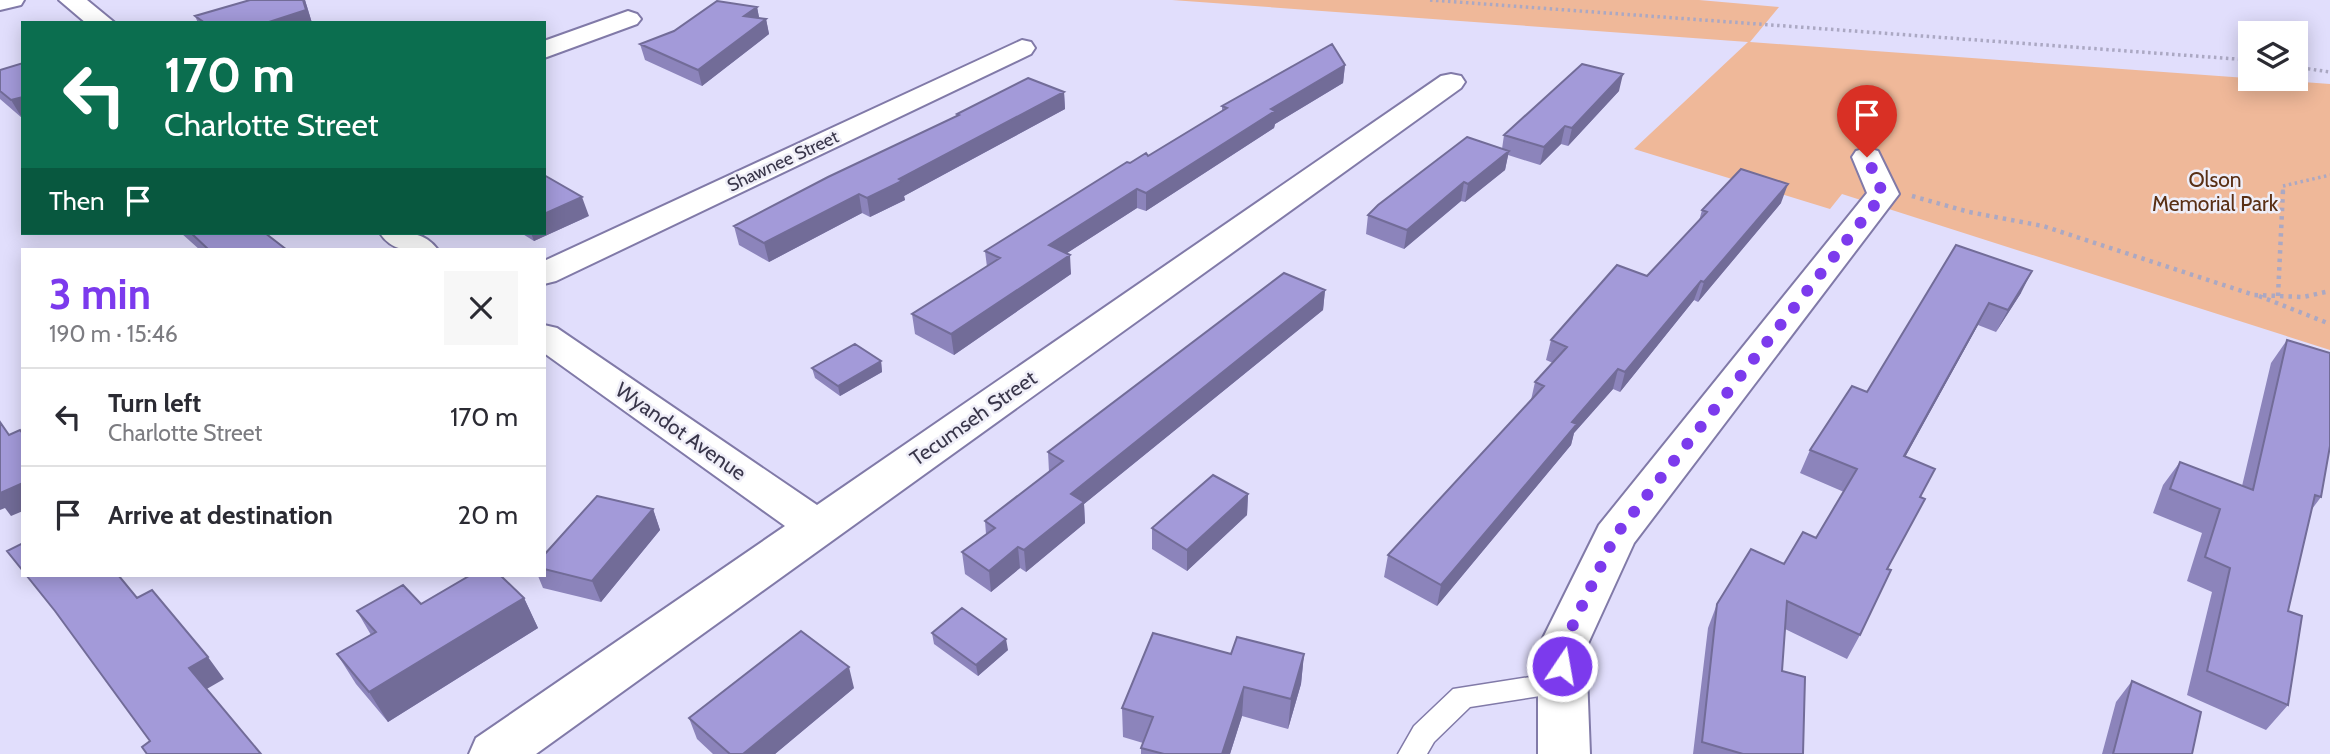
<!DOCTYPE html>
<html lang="en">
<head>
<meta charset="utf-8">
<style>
	:root { --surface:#fff; --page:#f7f7f7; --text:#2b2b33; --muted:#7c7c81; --line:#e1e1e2; --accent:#7c3aed }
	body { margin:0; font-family:Cabin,sans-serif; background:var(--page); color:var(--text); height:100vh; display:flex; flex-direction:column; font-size:26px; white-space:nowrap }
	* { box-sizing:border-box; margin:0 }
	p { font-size:23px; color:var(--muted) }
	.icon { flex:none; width:38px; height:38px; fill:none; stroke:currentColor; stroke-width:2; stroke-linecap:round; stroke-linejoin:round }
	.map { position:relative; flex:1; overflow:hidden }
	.details { position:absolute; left:21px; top:248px; width:525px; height:329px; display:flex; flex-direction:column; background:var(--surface); border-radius:0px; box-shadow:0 4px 18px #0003 }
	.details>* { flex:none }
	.guide { position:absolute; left:21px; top:21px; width:525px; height:214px; border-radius:0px; box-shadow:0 4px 18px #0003; background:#0b6e4f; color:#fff; overflow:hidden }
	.buttons { position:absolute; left:2238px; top:21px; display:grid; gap:14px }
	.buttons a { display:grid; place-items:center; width:70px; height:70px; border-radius:0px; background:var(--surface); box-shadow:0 4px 18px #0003; font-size:35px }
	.pin { position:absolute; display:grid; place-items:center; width:60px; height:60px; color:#fff; margin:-72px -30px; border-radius:50% 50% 50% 0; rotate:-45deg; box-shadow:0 0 7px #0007 }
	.pin .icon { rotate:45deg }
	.me { position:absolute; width:77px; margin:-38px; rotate:12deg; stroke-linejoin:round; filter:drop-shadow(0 0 5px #0008) }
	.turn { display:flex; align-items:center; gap:24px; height:147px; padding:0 28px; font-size:32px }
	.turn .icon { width:91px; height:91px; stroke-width:2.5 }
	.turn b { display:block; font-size:49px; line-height:60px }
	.then { display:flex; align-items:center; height:66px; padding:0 28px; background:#0003; gap:14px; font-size:26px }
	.round { display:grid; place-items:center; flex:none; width:74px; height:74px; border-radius:0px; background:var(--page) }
	.headline { display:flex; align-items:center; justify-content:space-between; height:119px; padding:0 28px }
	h1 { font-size:42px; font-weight:700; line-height:52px; color:var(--accent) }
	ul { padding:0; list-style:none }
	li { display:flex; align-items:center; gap:21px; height:98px; padding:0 28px; border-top:2px solid var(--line) }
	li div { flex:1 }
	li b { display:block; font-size:26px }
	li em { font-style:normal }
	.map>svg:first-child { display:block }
	.green { fill:#efb899 }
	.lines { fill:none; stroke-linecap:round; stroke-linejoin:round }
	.lane-casing { stroke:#817aa8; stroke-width:3 }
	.street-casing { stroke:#817aa8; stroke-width:4 }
	.path-far1 { stroke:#aba8c3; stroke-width:3.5; stroke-dasharray:2.5 3.5; stroke-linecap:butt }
	.path { stroke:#aba8c3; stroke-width:4.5; stroke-dasharray:3.5 5; stroke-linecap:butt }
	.lane { fill:#fff; fill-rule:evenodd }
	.street { fill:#fff; fill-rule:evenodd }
	.wall { fill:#8c84bb }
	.shaded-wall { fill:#726c98 }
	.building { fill:#a39ad9; stroke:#726c98; stroke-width:2 }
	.route { stroke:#7c3aed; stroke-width:12; stroke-dasharray:0 21.6 }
	.labels { text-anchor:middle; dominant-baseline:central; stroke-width:5; stroke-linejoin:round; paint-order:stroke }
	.far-street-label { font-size:18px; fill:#39364a; stroke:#efeef8 }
	.park-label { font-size:21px; fill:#592f14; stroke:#efeef8 }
	.street-label { font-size:21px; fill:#39364a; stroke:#efeef8 }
</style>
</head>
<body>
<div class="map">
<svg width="2330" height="754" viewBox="0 0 2330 754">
	<rect width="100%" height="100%" fill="#e1defc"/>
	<!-- green -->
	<path class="green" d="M1172,0H1699L1779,7L1750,42L2330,84V350L1842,194L1830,209L1634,149L1748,42Z"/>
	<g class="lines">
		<!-- lane casing -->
		<g class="lane-casing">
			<path id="lane" d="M1562,672L1572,675L1576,683L1572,691L1470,707L1434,742L1427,754H1398L1414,726L1453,689Z"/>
		</g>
		<!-- street casing -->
		<g class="street-casing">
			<path id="street" d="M0,0H24L21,5L0,10Z
				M59,0H87L115,23H86Z
				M628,11L637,14L641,19L637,24L544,58V41Z
				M1022,40L1031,42L1035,48L1031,54L556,281L544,284V261Z
				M1451,74L1461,76L1465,82L1461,88L536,754H469L476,738L785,526L544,353V325L557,328L817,505L1441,76Z
				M1867,148L1878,151L1899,194L1634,543L1586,648L1590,754H1538V648L1599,525L1867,193L1852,157L1856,151Z
				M380,233C403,233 423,229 438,250C416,251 393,254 380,233Z"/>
		</g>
		<!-- path-far1 -->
		<path class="path-far1" d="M1430,0L2250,60
			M2296,67L2330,72
			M2283,192V186L2330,175"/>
		<!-- path -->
		<path class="path" d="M1912,196L1969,212L2043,226L2254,295L2303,297L2330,291
			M2259,296L2330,324
			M2278,296L2283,190"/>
		<!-- lane -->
		<use href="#lane" class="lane"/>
		<!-- street -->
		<use href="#street" class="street"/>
	</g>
	<!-- wall -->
	<path class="wall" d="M250,0H305L312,23H198L195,16Z
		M757,7L759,18L766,19L769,34L702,86L645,60L640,44Z
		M1345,65L1343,83L1275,124L1274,128L1146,211L1137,208L1067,253L1071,274L954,355L915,334L912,314L987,267L985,251L1130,163L1148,156L1222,111V106Z
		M0,70L22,118L0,99Z
		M1619,91L1568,146L1561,144L1540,165L1508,155L1505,170L1465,202L1461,201L1404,249L1366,234L1368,215L1502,149L1504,135Z
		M1064,92L1065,109L904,196L905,200L870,217L862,213L769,262L739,245L734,226L957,116V114Z
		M1781,203L1698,302L1694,300L1620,392L1613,389L1574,433L1571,445L1437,606L1384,577L1388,555L1531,400L1535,382L1553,363L1546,360L1551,340L1647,276L1699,221L1702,210Z
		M589,216L534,241L521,233H544Z
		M181,233H265L287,250H200Z
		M1956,245L2021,293L1996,332L1978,325L1905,457L1920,497L1888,569L1860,635L1847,659L1785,629L1782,671L1803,754H1693L1708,628L1717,604L1784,564L1816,538L1844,492L1800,473L1810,450L1867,392Z
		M1325,290L1323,310L1084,504L1085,523L1026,572L1020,568L991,592L965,574L962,552L986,534L985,521L1049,472L1048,452Z
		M2287,340L2321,497L2312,509L2288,611V705L2266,730L2187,695L2212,592L2187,581L2202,533L2153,513L2163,485L2180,462L2242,486L2271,363Z
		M881,361L882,372L840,396L815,378L812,368Z
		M1248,494L1247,515L1187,571L1152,549V528Z
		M653,509L660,530L601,602L543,588L538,576H544V555Z
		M524,598L538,628L388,722L356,684L337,654L371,635L357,611L421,604Z
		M932,633L1008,650L978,676L934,644Z
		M1231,654H1304L1301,684L1288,729L1242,716L1230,754H1141V748L1143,743L1123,737L1122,708Z
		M2132,681L2192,754H2102L2116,702Z
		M854,688L775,754H713L697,739L689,718Z"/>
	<!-- shaded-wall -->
	<path class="shaded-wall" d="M303,0H305L312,23H269V22Z
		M757,7L760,22L744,16Z
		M766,19L769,34L702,86L698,70Z
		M1345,65L1343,83L1275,124L1274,128L1146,211V193L1271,109Z
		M1623,74L1619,91L1568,146L1572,128Z
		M1064,92L1065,109L904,196L905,200L870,217L867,198L899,179Z
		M23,97V118H22L11,100Z
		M1565,126L1561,144L1540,165L1544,147Z
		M1509,151L1505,170L1465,202L1468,184Z
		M1464,182L1461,201L1404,249L1407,230Z
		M1788,184L1781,203L1698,302L1704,282Z
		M1137,189V208L1050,264L1049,245Z
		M859,194L862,213L769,262L764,243Z
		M582,197L589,216L534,241L531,233H544V214Z
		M1070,255L1071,274L954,355L951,334Z
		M2032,271L2021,293L1996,332L2008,310Z
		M1701,281L1694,300L1620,392L1625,372Z
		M1325,290L1323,310L1084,504L1085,523L1026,572L1024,550L1071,494Z
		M1989,303L1978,325L1893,479L1904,456Z
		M881,361L882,372L840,396L838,386Z
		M1618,369L1613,389L1574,433L1571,445L1437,606L1441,585L1572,422Z
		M23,483V511L11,516L5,508L0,510V493Z
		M1248,494L1247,515L1187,571V550Z
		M653,509L660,530L601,602L592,581Z
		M1018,547L1020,568L991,592L989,571Z
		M524,598L538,628L388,722L369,692Z
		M1006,639L1008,650L978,676L976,665Z
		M1304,654L1301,684L1288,729L1291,699Z
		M208,657L224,679L205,690L189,668Z
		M849,667L854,688L775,754H743Z
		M1244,687L1242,716L1230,754H1222Z"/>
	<!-- building -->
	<path class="building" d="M250,0H303L306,10L269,22L270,23H205L195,16Z
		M717,1L757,7L744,16L766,19L698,70L640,44L674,31Z
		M1332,44L1345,65L1271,109L1275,111L1146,193L1137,189L1049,245L1070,255L951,334L912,314L1000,258L985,251L1127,162L1130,163L1146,153L1148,156L1227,108L1222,106Z
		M23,63V97L11,100L0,91V70Z
		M1582,64L1623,74L1572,128L1565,126L1544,147L1504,135Z
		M1028,78L1064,92L899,179L902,181L867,198L859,194L764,243L734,226L828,177L959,115L957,114Z
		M1467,137L1509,151L1468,184L1464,182L1407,230L1368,215L1378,205Z
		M1741,169L1788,184L1704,282L1701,281L1625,372L1618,369L1572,422L1577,424L1441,585L1388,555L1544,386L1535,382L1567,347L1551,340L1617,265L1647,276L1707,212L1702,210Z
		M544,175L582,197L544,214Z
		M191,233H265L287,250H209Z
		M1956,245L2032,271L2008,310L1989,303L1904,456L1935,469L1920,497L1925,499L1887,569L1891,570L1860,635L1787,601L1782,671L1805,677L1803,754H1743L1702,742L1717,604L1751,549L1784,564L1803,532L1816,538L1857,469L1810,450L1852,386L1867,392Z
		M1284,273L1325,290L1071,494L1084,502L1024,550L1018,547L989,571L962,552L995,528L985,521L1063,461L1048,452Z
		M2287,340L2330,353V446L2321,497L2315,495L2288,611L2302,616L2288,705L2207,671L2230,568L2205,557L2220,509L2170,489L2180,462L2253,490Z
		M855,344L881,361L838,386L812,368Z
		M0,422L9,435L20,430L23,434V483L0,493Z
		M1213,475L1248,494L1187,550L1152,528Z
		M597,496L653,509L592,581L544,569V555Z
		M23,543V571L7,551Z
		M27,576H119L137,598L152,590L208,657L189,668L261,754H147L142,747L150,741L55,611Z
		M469,576H501L524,598L369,692L337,654L376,632L357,611L403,585L421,604Z
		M962,608L1006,639L976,665L932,633Z
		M801,631L849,667L743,754H730L689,718Z
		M1153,633L1231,654L1237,637L1304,654L1291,699L1244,687L1222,754H1164L1141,748L1153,717L1122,708Z
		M2132,681L2201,712L2192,754H2113Z"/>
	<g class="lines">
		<!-- route -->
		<path class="route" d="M1562,666V648L1615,536L1883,194L1867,157"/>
	</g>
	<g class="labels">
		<!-- far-street labels -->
		<g class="far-street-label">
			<text transform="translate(783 161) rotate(-25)">Shawnee Street</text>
		</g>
		<!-- park labels -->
		<g class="park-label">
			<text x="2215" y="179">Olson<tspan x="2215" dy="24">Memorial Park</tspan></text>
		</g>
		<!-- street labels -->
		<g class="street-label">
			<text transform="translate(973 418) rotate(-35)">Tecumseh Street</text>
			<text transform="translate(681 431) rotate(35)">Wyandot Avenue</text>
		</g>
	</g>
</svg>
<div class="buttons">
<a><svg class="icon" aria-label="layers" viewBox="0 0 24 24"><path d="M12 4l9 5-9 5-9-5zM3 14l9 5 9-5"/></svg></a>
</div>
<div class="pin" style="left:1867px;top:157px;background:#d93025"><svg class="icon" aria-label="arrive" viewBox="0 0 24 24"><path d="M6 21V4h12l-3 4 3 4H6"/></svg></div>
<svg class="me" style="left:1562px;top:666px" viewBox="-20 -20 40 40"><circle r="17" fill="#7c3aed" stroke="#fff" stroke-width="3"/><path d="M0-11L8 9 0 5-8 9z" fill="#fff"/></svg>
<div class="guide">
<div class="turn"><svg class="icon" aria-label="left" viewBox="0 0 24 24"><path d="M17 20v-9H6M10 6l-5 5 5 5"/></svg><div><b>170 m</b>Charlotte Street</div></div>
<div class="then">Then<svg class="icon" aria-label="arrive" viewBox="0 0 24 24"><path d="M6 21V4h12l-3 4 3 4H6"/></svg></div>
</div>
<section class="details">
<div class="headline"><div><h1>3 min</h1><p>190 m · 15:46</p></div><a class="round"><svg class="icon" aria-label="close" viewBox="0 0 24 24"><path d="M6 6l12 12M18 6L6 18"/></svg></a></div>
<ul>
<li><svg class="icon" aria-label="left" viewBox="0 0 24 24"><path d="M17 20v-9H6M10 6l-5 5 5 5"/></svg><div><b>Turn left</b><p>Charlotte Street</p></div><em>170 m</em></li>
<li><svg class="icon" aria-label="arrive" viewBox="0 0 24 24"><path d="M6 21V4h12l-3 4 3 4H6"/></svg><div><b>Arrive at destination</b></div><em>20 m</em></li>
</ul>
</section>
</div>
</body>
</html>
